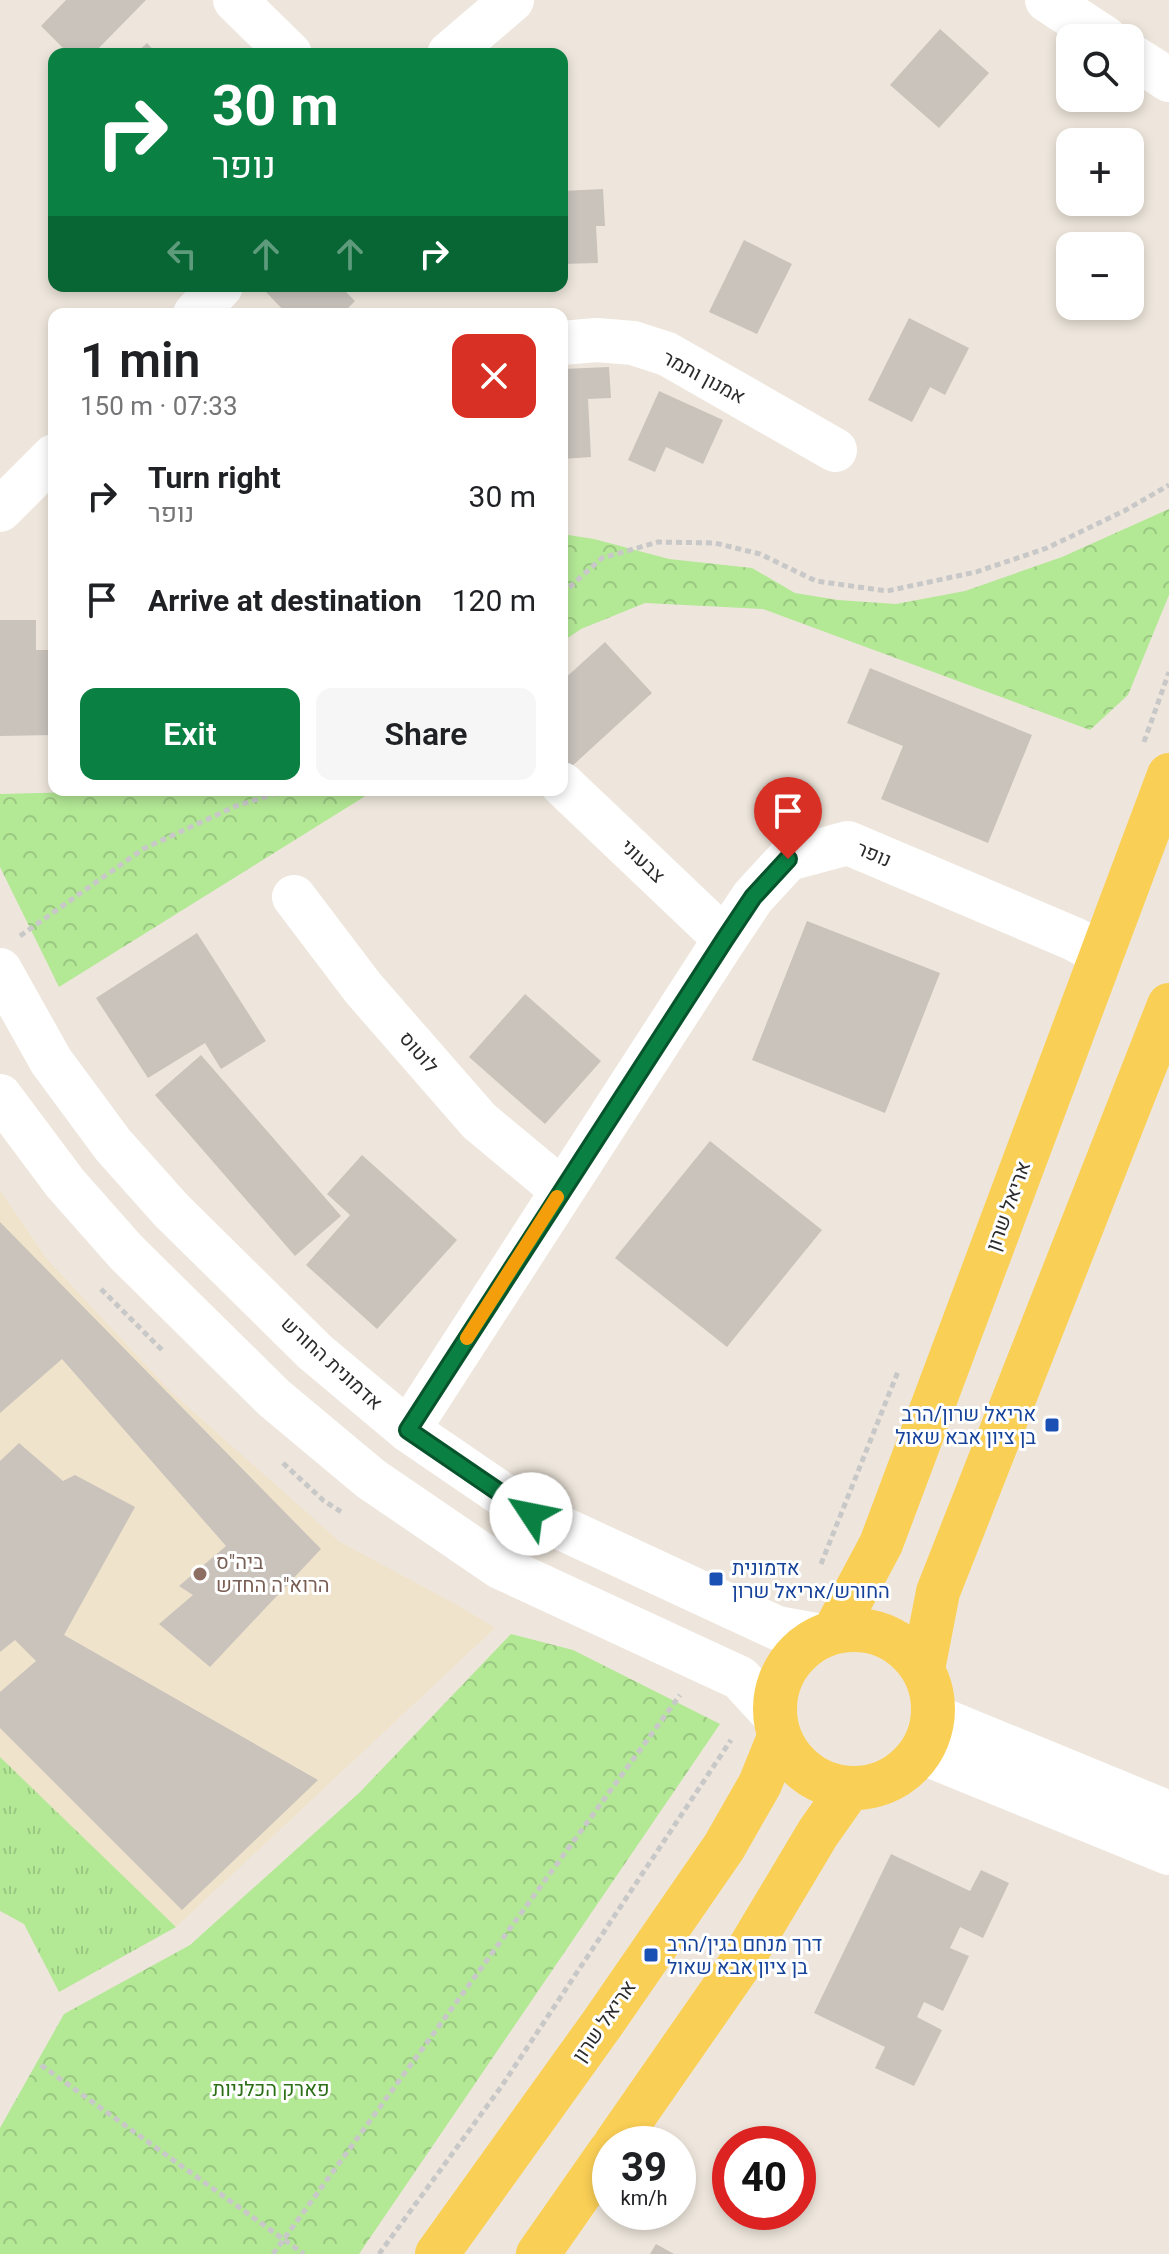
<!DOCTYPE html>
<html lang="en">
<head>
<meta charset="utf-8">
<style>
	:root { --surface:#fff; --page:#f6f6f6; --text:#202124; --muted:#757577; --accent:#0b8043 }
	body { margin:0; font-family:Roboto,Heebo,sans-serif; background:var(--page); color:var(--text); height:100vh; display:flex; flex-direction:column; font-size:30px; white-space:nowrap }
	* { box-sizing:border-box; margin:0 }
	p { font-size:26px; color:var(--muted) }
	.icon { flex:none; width:44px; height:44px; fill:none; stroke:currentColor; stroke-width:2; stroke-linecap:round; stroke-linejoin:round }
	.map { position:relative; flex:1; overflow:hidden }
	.details { position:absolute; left:48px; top:308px; width:520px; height:488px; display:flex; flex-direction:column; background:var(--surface); border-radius:16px; box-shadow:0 4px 12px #0003 }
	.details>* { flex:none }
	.top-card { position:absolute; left:48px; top:48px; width:520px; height:244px; border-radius:16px; box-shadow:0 4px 12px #0003; background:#0b8043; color:#fff; overflow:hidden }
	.controls { position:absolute; left:1056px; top:24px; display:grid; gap:16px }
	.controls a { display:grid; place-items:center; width:88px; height:88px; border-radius:16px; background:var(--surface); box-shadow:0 4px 12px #0003; font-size:40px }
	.speed { position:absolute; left:592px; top:2126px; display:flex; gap:16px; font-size:40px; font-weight:700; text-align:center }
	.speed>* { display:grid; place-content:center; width:104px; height:104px; border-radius:50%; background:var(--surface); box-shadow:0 4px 12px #0003; line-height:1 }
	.speed small { font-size:20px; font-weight:400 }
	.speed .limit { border:12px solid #d22; background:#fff; color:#111 }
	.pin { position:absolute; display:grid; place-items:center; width:68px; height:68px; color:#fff; margin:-82px -34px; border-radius:50% 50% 50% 0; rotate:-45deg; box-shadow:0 0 8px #0007 }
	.pin .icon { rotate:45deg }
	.me { position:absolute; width:88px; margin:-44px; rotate:304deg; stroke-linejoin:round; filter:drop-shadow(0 0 6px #0008) }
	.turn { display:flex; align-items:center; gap:28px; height:168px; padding:0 32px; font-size:36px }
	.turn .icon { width:104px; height:104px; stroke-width:2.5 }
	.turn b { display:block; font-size:56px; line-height:68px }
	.lanes { display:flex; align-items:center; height:76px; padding:0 32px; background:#0003; justify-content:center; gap:40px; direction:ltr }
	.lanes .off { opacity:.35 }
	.round { display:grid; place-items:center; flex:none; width:84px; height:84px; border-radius:16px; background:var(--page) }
	.summary { display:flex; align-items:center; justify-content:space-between; height:136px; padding:0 32px }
	h1 { font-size:48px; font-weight:600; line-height:60px }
	.primary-button { display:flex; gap:16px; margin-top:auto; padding:16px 32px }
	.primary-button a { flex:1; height:92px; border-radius:16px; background:var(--accent); color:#fff; font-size:32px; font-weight:600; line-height:92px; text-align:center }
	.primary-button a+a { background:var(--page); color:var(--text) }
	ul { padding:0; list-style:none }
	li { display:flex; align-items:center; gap:24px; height:104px; padding:0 32px }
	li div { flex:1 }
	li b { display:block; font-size:30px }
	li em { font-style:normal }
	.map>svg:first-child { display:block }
	.education { fill:#f0e3cb }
	.grass { fill:url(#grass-tufts) }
	.park { fill:url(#park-crowns) }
	.building { fill:#c9c3bc }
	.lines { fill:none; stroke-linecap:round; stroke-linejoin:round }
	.path { stroke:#c8c8c8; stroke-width:5; stroke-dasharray:6 4; stroke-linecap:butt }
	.minor { stroke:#fff; stroke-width:44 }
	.major { stroke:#facf55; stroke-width:44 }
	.route-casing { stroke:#07532c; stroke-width:20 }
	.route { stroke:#0b8043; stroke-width:14 }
	.slow { stroke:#f59e0b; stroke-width:14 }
	.transit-dot { fill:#1a4fb4; stroke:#fff; stroke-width:3 }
	.education-dot { fill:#8d6e63; stroke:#fff; stroke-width:3 }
	.labels { text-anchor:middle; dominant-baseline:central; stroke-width:6; stroke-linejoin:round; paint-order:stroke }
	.street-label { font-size:20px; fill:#2b2b2b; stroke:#fff }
	.transit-label { font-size:20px; fill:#164399; stroke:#fff; text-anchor:start }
	.education-label { font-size:20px; fill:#785e54; stroke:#fff; text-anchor:start }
	.park-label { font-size:20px; fill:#2a6e15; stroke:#fff }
</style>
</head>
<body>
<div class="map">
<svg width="1169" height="2254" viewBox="0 0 1169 2254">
	<defs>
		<pattern id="grass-tufts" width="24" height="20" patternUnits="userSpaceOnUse" patternTransform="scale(2)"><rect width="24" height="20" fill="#b3e895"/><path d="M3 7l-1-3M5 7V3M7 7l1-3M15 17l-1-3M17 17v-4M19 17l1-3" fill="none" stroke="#9ac781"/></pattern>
		<pattern id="park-crowns" width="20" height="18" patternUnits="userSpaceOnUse" patternTransform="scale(2)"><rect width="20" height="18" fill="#b3e895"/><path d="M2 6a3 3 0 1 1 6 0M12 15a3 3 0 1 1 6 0" fill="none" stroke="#9ac781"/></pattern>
	</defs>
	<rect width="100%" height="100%" fill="#eee6dc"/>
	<!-- education -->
	<path class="education" d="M0,1190L46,1258L170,1391L340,1542L459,1606L495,1628L176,1927L0,1757Z"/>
	<!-- grass -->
	<path class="grass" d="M0,1757L176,1927L59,1992L24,1924L0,1911Z"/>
	<!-- park -->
	<path class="park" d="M1169,509V595L1128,695L1090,730L763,609L645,603L581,629L562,642V534L594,539L669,559L752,568L795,593L838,600L896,604L965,591L1062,557Z
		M155,790H375L59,987L0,867V794Z
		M511,1634L573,1650L720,1724L359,2254H0V2128L64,2014L190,1945L360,1792Z"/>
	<!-- building -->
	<path class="building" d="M66,0H146L93,54H69L41,26Z
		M940,29L989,73L939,128L890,85Z
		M147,43L157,54H135Z
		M603,189L605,226H596L598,263L562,264V191Z
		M744,240L792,264L757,334L709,312Z
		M272,286H340L355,301L344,312L345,314H287L266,292Z
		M909,318L969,348L945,395L930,387L912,422L868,400Z
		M609,367L611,398L588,399L591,457L562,459V369Z
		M659,391L723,420L703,464L666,447L655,472L628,460Z
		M0,620H36V650H54V735L0,736Z
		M605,642L652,693L571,767L562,758V681Z
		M870,668L1032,735L988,843L881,799L903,746L847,723Z
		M807,921L940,973L885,1113L752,1060Z
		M197,933L266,1041L221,1069L205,1043L148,1078L96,998Z
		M525,994L601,1061L545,1124L469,1057Z
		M201,1055L341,1216L295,1256L155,1095Z
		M710,1141L822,1230L727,1347L615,1258Z
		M362,1155L457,1240L377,1329L306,1265L350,1215L327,1194Z
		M0,1222L321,1549L210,1667L159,1624L193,1595L179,1586L226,1546L62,1359L0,1413Z
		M19,1443L63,1481L75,1475L135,1507L64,1635L318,1780L182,1910L0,1728V1692L36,1661L15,1640L0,1652V1461Z
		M891,1854L970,1891L981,1870L1009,1883L983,1938L960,1927L950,1948L969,1956L943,2011L924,2002L917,2017L942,2030L914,2086L875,2068L885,2047L814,2013Z
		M656,2244L674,2254H650Z"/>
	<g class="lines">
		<!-- path -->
		<path class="path" d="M562,594L602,558L658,542L715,543L760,554L816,581L887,591L976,572L1047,548L1124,511L1169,485
			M1144,742L1169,672
			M20,936L143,849L236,806L286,790
			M101,1289L162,1350
			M283,1463L324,1501L343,1513
			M821,1564L899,1369
			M41,2065L304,2254
			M273,2254L680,1695
			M379,2254L501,2087L731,1740"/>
		<!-- minor -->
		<path class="minor" d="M235,0L290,54
			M1047,0L1105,38
			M449,54L512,0
			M1130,55L1169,80
			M195,314L221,286
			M562,343L597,340L633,343L667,354L835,450
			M0,510L54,456
			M562,784L725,939
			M294,897L363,988L479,1121L562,1190
			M0,970L51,1061L113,1145L171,1210L315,1352L408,1430L531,1514L777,1628L821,1636
			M0,1096L65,1183L126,1252L274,1398L371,1479L500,1567L740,1678L774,1715
			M408,1430L725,939L753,897L788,859L848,843L1074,939L1102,954
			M933,1716L1169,1813
			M921,1752L1169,1853"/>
		<!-- major -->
		<path class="major" d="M775 1709a79 79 0 1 1 158 0a79 79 0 1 1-158 0Z
			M834,1632L881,1544L1169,775
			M923,1669L938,1592L1169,1005
			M615,2144L738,1967L818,1833L849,1789
			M437,2254L602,2024L724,1847L760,1784L779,1737
			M538,2254L610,2151"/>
	</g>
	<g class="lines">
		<!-- route casing -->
		<g class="route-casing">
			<path id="route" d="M531,1514L408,1430L725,939L753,897L788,859"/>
		</g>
		<!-- route -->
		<use href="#route" class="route"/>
		<!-- slow -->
		<path class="slow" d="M467,1338L557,1197"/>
	</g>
	<!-- markers -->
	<g class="transit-dot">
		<rect x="1044" y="1417" width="16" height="16" rx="4"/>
		<rect x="708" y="1571" width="16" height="16" rx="4"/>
		<rect x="643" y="1947" width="16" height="16" rx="4"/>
	</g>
	<circle class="education-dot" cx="200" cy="1574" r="8"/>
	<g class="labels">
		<!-- street labels -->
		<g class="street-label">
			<text transform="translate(704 377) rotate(28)">אמנון ותמר</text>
			<text transform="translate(874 854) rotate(23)">נופר</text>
			<text transform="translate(643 861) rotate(44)">צבעוני</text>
			<text transform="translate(419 1052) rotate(49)">לוטוס</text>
			<text transform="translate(1008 1206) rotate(-70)">אריאל שרון</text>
			<text transform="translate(332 1363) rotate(42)">אדמונית החורש</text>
			<text transform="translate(604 2021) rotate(-55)">אריאל שרון</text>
		</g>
		<!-- transit labels -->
		<g class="transit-label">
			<text x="1036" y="1414" text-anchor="end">אריאל שרון/הרב<tspan x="1036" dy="23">בן ציון אבא שאול</tspan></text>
			<text x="732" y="1568">אדמונית<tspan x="732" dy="23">החורש/אריאל שרון</tspan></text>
			<text x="667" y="1944">דרך מנחם בגין/הרב<tspan x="667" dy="23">בן ציון אבא שאול</tspan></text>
		</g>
		<!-- education labels -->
		<g class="education-label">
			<text x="216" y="1562">ביה"ס<tspan x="216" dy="23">הרוא"ה החדש</tspan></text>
		</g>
		<!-- park labels -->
		<g class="park-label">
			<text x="271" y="2089">פארק הכלניות</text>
		</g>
	</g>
</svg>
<div class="controls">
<a><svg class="icon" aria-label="search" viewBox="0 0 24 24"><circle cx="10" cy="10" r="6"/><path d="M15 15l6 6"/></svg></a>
<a>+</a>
<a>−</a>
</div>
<div class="speed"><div>39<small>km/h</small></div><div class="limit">40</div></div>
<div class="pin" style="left:788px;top:859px;background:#d93025"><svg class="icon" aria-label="arrive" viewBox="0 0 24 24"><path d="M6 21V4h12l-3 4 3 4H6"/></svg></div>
<svg class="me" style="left:531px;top:1514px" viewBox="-20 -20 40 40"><circle r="19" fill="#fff"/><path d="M0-13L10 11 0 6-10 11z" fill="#0b8043"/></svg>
<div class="top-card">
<div class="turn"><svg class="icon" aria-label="right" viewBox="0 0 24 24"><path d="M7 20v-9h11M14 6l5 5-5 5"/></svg><div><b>30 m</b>נופר</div></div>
<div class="lanes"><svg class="icon off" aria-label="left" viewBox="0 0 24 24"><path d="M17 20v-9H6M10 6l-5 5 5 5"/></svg><svg class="icon off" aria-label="ahead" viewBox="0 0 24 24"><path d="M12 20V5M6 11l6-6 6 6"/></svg><svg class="icon off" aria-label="ahead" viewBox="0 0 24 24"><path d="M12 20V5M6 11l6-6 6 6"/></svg><svg class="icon" aria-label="right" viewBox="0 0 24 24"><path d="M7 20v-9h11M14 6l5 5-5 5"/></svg></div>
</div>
<section class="details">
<div class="summary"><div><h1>1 min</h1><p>150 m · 07:33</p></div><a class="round" style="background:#d93025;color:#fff"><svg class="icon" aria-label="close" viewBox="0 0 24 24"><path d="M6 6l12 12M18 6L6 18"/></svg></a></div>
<ul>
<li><svg class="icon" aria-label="right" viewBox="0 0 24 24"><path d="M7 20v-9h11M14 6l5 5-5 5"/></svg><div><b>Turn right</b><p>נופר</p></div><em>30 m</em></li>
<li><svg class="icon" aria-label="arrive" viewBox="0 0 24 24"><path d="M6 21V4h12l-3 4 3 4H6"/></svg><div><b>Arrive at destination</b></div><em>120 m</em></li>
</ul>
<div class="primary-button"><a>Exit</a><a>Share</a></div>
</section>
</div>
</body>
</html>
